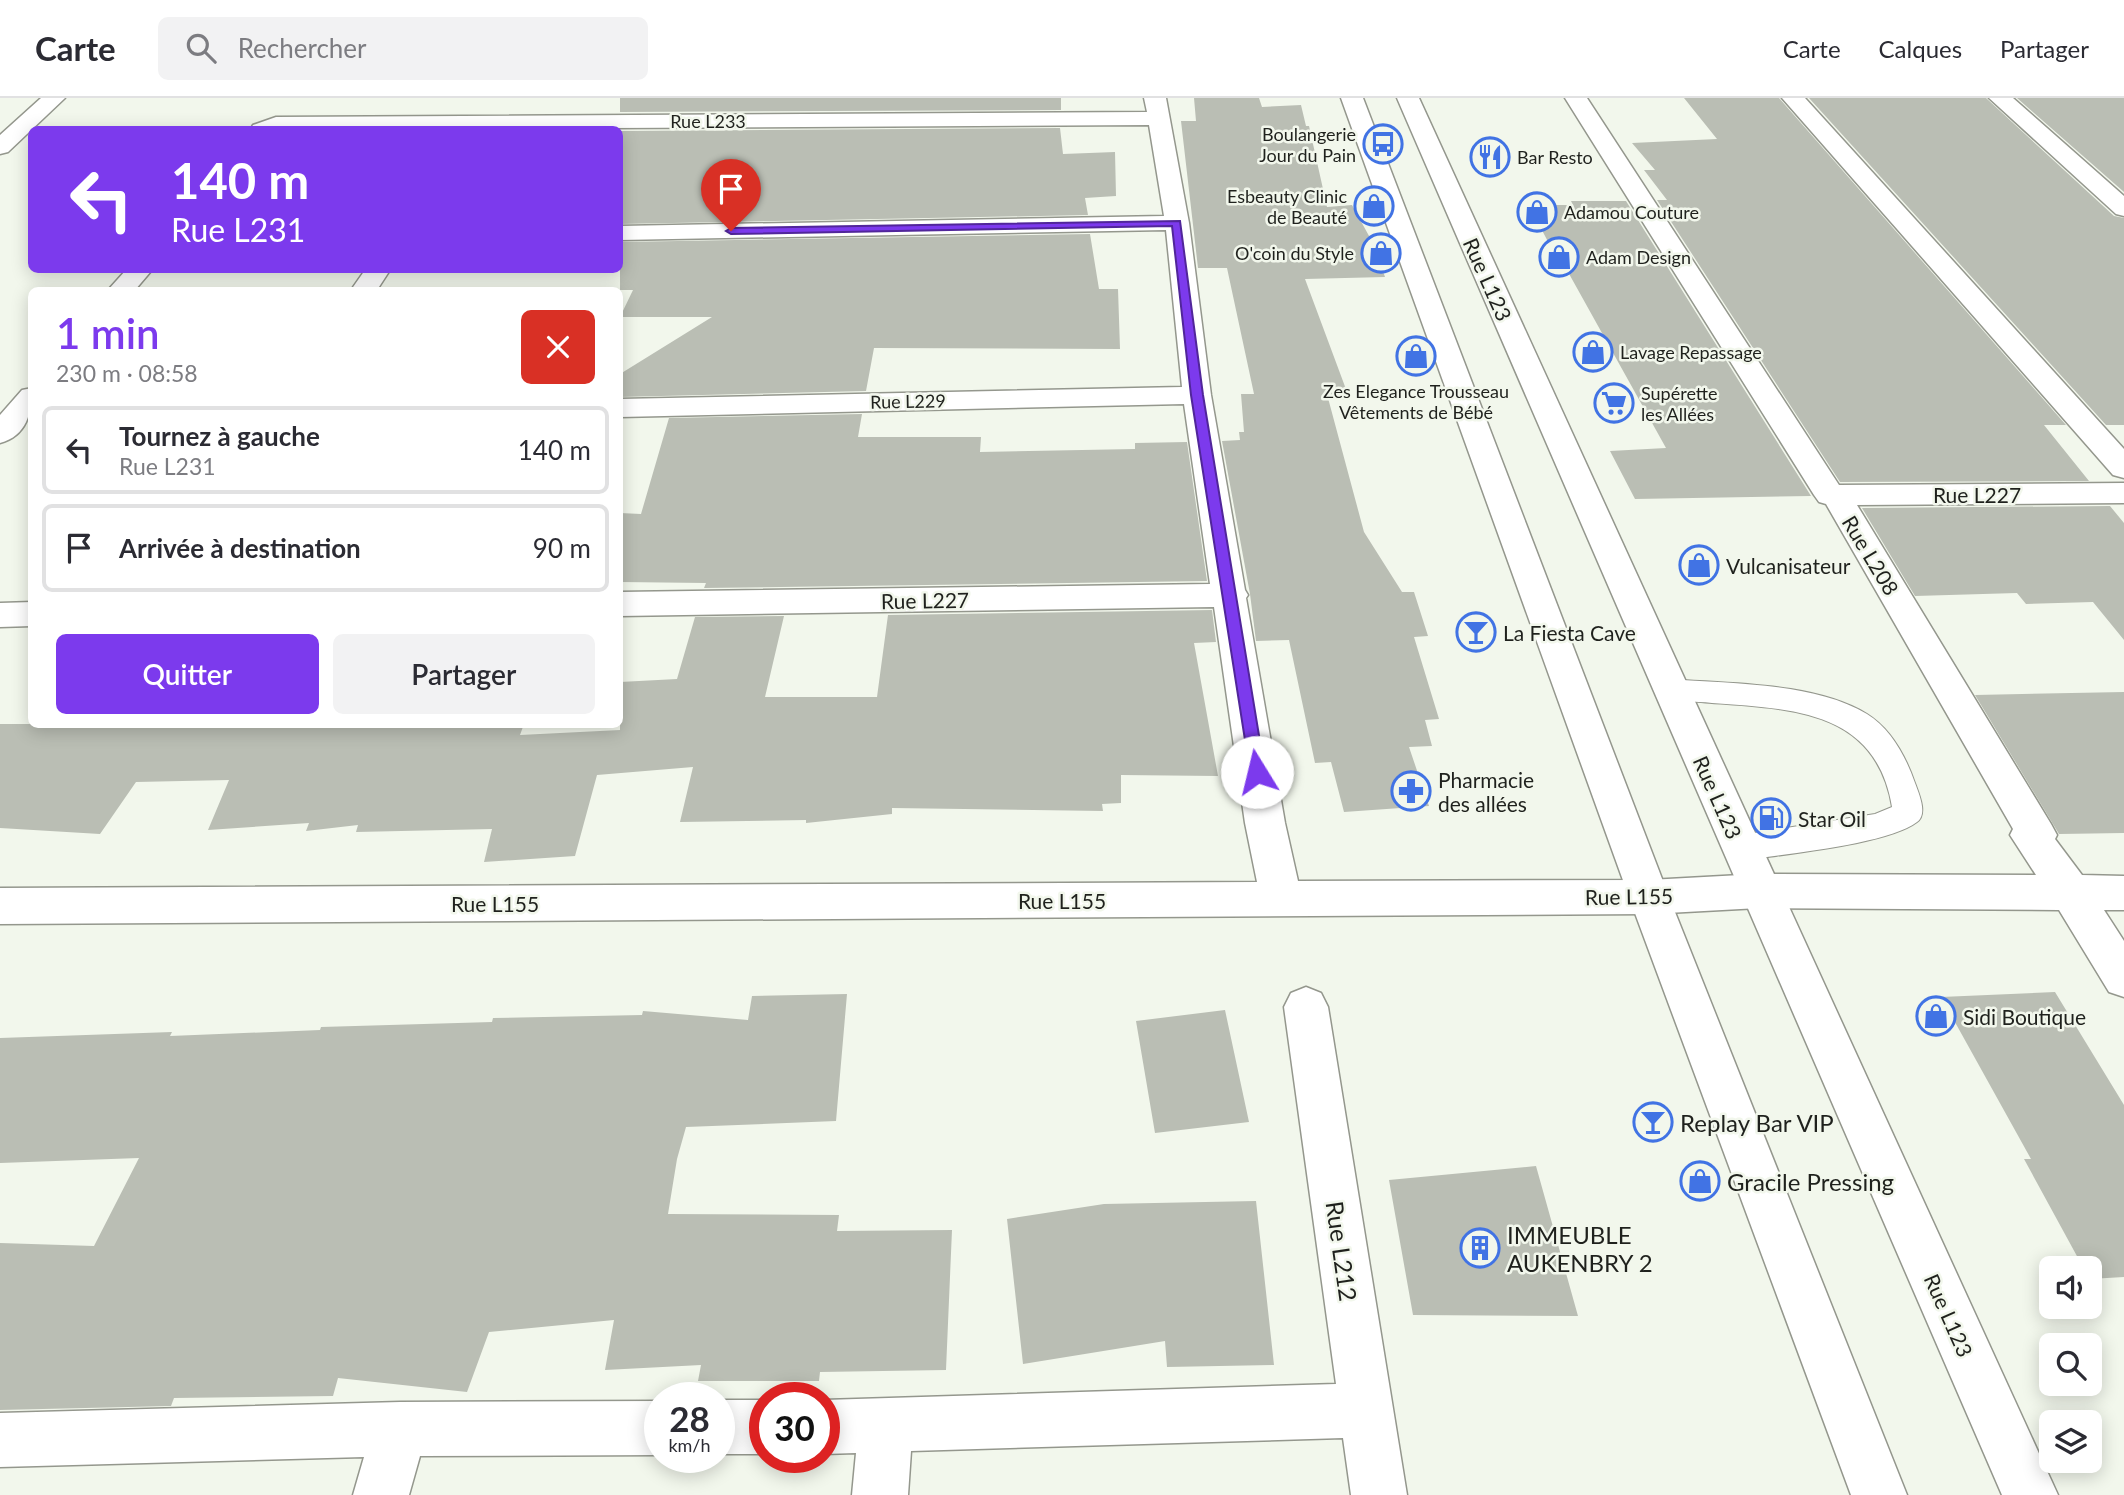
<!DOCTYPE html>
<html lang="fr">
<head>
<meta charset="utf-8">
<style>
	:root { --surface:#fff; --page:#f2f2f3; --text:#2b2b33; --muted:#7c7c81; --line:#e1e1e2; --accent:#7c3aed }
	body { margin:0; font-family:Lato,sans-serif; background:var(--page); color:var(--text); height:100vh; display:flex; flex-direction:column; font-size:26px; white-space:nowrap }
	* { box-sizing:border-box; margin:0 }
	p { font-size:23px; color:var(--muted) }
	.icon { flex:none; width:38px; height:38px; fill:none; stroke:currentColor; stroke-width:2; stroke-linecap:round; stroke-linejoin:round }
	.map { position:relative; flex:1; overflow:hidden }
	.drawer { position:absolute; left:28px; top:189px; width:595px; height:441px; display:flex; flex-direction:column; background:var(--surface); border-radius:10px; box-shadow:0 4px 18px #0003 }
	.drawer>* { flex:none }
	.top-card { position:absolute; left:28px; top:28px; width:595px; height:147px; border-radius:10px; box-shadow:0 4px 18px #0003; background:#7c3aed; color:#fff; overflow:hidden }
	.fabs { position:absolute; left:2039px; top:1158px; display:grid; gap:14px }
	.fabs a { display:grid; place-items:center; width:63px; height:63px; border-radius:10px; background:var(--surface); box-shadow:0 4px 18px #0003; font-size:35px }
	.speed { position:absolute; left:644px; top:1284px; display:flex; gap:14px; font-size:35px; font-weight:700; text-align:center }
	.speed>* { display:grid; place-content:center; width:91px; height:91px; border-radius:50%; background:var(--surface); box-shadow:0 4px 18px #0003; line-height:1 }
	.speed small { font-size:18px; font-weight:400 }
	.speed .limit { border:10px solid #d22; background:#fff; color:#111 }
	.pin { position:absolute; display:grid; place-items:center; width:60px; height:60px; color:#fff; margin:-72px -30px; border-radius:50% 50% 50% 0; rotate:-45deg; box-shadow:0 0 7px #0007 }
	.pin .icon { rotate:45deg }
	.me { position:absolute; width:77px; margin:-38px; rotate:351deg; stroke-linejoin:round; filter:drop-shadow(0 0 5px #0008) }
	.turn { display:flex; align-items:center; gap:24px; height:147px; padding:0 28px; font-size:32px }
	.turn .icon { width:91px; height:91px; stroke-width:2.5 }
	.turn b { display:block; font-size:49px; line-height:60px }
	.round { display:grid; place-items:center; flex:none; width:74px; height:74px; border-radius:10px; background:var(--page) }
	.summary { display:flex; align-items:center; justify-content:space-between; height:119px; padding:0 28px }
	h1 { font-size:42px; font-weight:600; line-height:52px; color:var(--accent) }
	.primary-button { display:flex; gap:14px; margin-top:auto; padding:14px 28px }
	.primary-button a { flex:1; height:80px; border-radius:10px; background:var(--accent); color:#fff; font-size:28px; font-weight:600; line-height:80px; text-align:center }
	.primary-button a+a { background:var(--page); color:var(--text) }
	ul { padding:0; list-style:none }
	li { display:flex; align-items:center; gap:21px; height:88px; margin:0 14px 10px; padding:0 14px; border:4px solid var(--line); border-radius:10px }
	li div { flex:1 }
	li b { display:block; font-size:26px }
	li em { font-style:normal }
	header { display:flex; align-items:center; gap:42px; box-sizing:border-box; height:98px; padding:0 35px; background:var(--surface); border-bottom:2px solid var(--line) }
	header strong { font-size:33px }
	nav { display:flex; gap:38px; margin-inline-start:auto; font-size:24px }
	.search { width:490px; height:63px; background:var(--page); display:flex; align-items:center; gap:18px; box-sizing:border-box; padding:0 24px; border-radius:10px; color:var(--muted); font-size:26px }
	.map>svg:first-child { display:block }
	.building { fill:#babeb4 }
	.lines { fill:none; stroke-linecap:round; stroke-linejoin:round }
	.lane-casing { stroke:#94978d; stroke-width:2 }
	.street-casing { stroke:#94978d; stroke-width:3 }
	.secondary-casing { stroke:#94978d; stroke-width:3 }
	.lane { fill:#fff; fill-rule:evenodd }
	.street { fill:#fff; fill-rule:evenodd }
	.secondary { fill:#fff; fill-rule:evenodd }
	.route { fill:#7c3aed; stroke:#51269a; stroke-width:2 }
	.labels { text-anchor:middle; dominant-baseline:central; stroke-width:5; stroke-linejoin:round; paint-order:stroke }
	.far-street-label { font-size:18px; fill:#1f211d; stroke:#f2f7ec }
	.far-poi-label { font-size:18px; fill:#1f211d; stroke:#f2f7ec; text-anchor:start }
	.street-label { font-size:21px; fill:#1f211d; stroke:#f2f7ec }
	.poi-label { font-size:21px; fill:#1f211d; stroke:#f2f7ec; text-anchor:start }
	.near-poi-label { font-size:24px; fill:#1f211d; stroke:#f2f7ec; text-anchor:start }
	.near-street-label { font-size:24px; fill:#1f211d; stroke:#f2f7ec }
</style>
</head>
<body>
<header>
<strong>Carte</strong>
<div class="search"><svg class="icon" aria-label="search" viewBox="0 0 24 24"><circle cx="10" cy="10" r="6"/><path d="M15 15l6 6"/></svg>Rechercher</div>
<nav><a>Carte</a><a>Calques</a><a>Partager</a></nav>
</header>
<div class="map">
<svg width="2124" height="1397" viewBox="0 0 2124 1397">
	<rect width="100%" height="100%" fill="#f2f7ec"/>
	<!-- building -->
	<path class="building" d="M620,0H1061V12L620,14Z
		M1194,0H1259L1262,9L1301,7L1306,28H1309L1327,109L1352,107L1374,147L1385,179L1305,181L1350,302L1328,300L1364,434L1402,494H1414L1428,538L1414,539L1439,621L1425,622L1432,648L1409,649L1429,708L1344,714L1331,664L1315,665L1289,542L1256,543L1250,496L1222,343L1240,342L1239,334H1244L1241,296H1254L1227,170H1198L1181,23H1196Z
		M1684,0H1779L2066,327H2044L2089,383L1840,384L1657,102H1667L1644,72H1655L1632,45L1717,41Z
		M1809,0H1986L2114,118L2124,120V327H2106Z
		M2017,0H2124V94Z
		M1060,30L1063,56L1115,54L1116,98L1085,100L1088,117L620,126V33Z
		M1571,103H1626L1811,398L1635,401L1610,353L1666,350L1563,165H1559L1529,107H1573Z
		M1090,136L1099,191H1118L1120,251L874,250L866,293L620,299V276L712,219H620L633,192H620V144Z
		M862,316L858,339H981L980,354L1135,351V345L1187,344L1207,483L704,490L706,485L620,484V415L641,416L669,320Z
		M2110,408L2124,425V542L2093,504L2026,506L2017,495L1915,498L1862,410Z
		M1212,512L1216,544L1194,545L1218,678L1121,677V705L1102,706L1103,713L892,710V716L806,725V722L680,724L693,669L597,677L575,758L484,764L492,731L356,734L358,727L306,733L309,725L208,732L229,682L136,684L100,736L0,730V626H524L520,637L620,632V584L677,581L695,519L784,518L765,599H877L888,517Z
		M2124,594V735L2059,736L1975,597Z
		M2055,894L2124,1007V1179L2090,1181V1171H2084L2024,1061H2031L1941,899Z
		M847,896L836,1023L686,1029L677,1061L668,1116L839,1117L837,1133L952,1132L946,1272L820,1274L819,1283H698L701,1267L605,1272L614,1222L489,1234L467,1294L338,1280L333,1298L174,1300L171,1308L0,1312V1145L94,1148L139,1060L0,1065V940L172,934L170,938L320,932L321,929L492,924L493,920L642,917L643,913L748,922L752,898Z
		M1225,912L1249,1024L1155,1035L1136,923Z
		M1536,1068L1578,1218L1413,1217L1389,1082Z
		M1256,1103L1274,1267L1167,1269L1165,1243L1023,1266L1007,1121L1104,1106Z"/>
	<g class="lines">
		<!-- lane casing -->
		<g class="lane-casing">
			<path id="lane" d="M1669,581C1730,586 1814,584 1867,616C1891,631 1906,659 1915,685C1919,696 1928,716 1917,724C1887,747 1781,756 1741,763L1730,759L1726,750L1730,741L1741,737L1875,716L1892,709C1876,612 1792,611 1712,605C1695,603 1676,604 1659,598L1655,591L1659,584Z"/>
		</g>
		<!-- street casing -->
		<g class="street-casing">
			<path id="street" d="M41,0H65L8,54L0,56V37Z
				M1144,0H1166L1189,125L1211,297L1245,492L1248,497L1246,500L1285,725L1298,783L1649,782L1759,776L2036,777L2010,737L2013,731L1826,406L1819,404L1814,397L1565,0H1587L1839,387L2124,385V405L1857,407L2051,726L2057,737L2055,741L2082,777L2124,778V812H2104L2124,843V899L2109,894L2059,812L1759,810L1649,816L0,826V790L1257,784L1245,725L1214,509L620,518V494L1210,486L1184,306L620,319V301L1182,289L1166,132L620,142V128L1164,118L1149,27L250,32L253,27L276,19L1147,14Z
				M1782,0H1805L2124,351V380L2113,377Z
				M1989,0H2013L2124,98V118L2116,116Z
				M126,172H152L135,192H108Z
				M365,172H390L377,192H351Z
				M32,290C32,314 27,338 0,345V317L22,292Z
				M32,504V528L0,529V505Z
				M1306,889L1321,895L1328,909L1407,1397H1351L1343,1340L911,1353L908,1397H852L856,1355L824,1356V1302L1336,1286L1284,909L1291,895Z
				M719,1302H765V1356H719Z
				M660,1303V1357L420,1358L409,1397H353L364,1359L0,1369V1315L400,1304Z"/>
		</g>
		<!-- secondary casing -->
		<g class="secondary-casing">
			<path id="secondary" d="M1341,0H1363L1669,799L1907,1397H1851L1629,799Z
				M1397,0H1419L2058,1397H2002Z"/>
		</g>
		<!-- lane -->
		<use href="#lane" class="lane"/>
		<!-- street -->
		<use href="#street" class="street"/>
		<!-- secondary -->
		<use href="#secondary" class="secondary"/>
	</g>
	<!-- route -->
	<path class="route" d="M1180,123L1203,297L1265,674L1257,680L1250,674L1191,297L1172,128L731,136L726,133L731,130Z"/>
	<!-- icons -->
	<defs>
		<g id="bus-ring" transform="scale(2.0125)"><circle r="9.5" fill="#f2f7ec" stroke="#4173e4" stroke-width="1.5"/><path d="M-5-6H5V4H4V6H2V4H-2V6H-4V4H-5ZM-3.5-4V0h7V-4ZM-3.5 1.2v1.5H-2V1.2ZM2 1.2v1.5H3.5V1.2Z" fill="#4173e4"/></g>
		<g id="restaurant-ring" transform="scale(2.0125)"><circle r="9.5" fill="#f2f7ec" stroke="#4173e4" stroke-width="1.5"/><path d="M-5-6h1v4h1v-4h1v4h1v-4h1v5L-1.5 .5V6h-2V.5L-5-1ZM5-6V6H3V1.5H1.5Q1.5-4 5-6Z" fill="#4173e4"/></g>
		<g id="shop-ring" transform="scale(2.0125)"><circle r="9.5" fill="#f2f7ec" stroke="#4173e4" stroke-width="1.5"/><path d="M-5-2.5h2.3a2.7 3.5 0 0 1 5.4 0H5L5.5 6h-11ZM-1.5-2.5h3a1.5 2.3 0 0 0-3 0Z" fill="#4173e4"/></g>
		<g id="supermarket-ring" transform="scale(2.0125)"><circle r="9.5" fill="#f2f7ec" stroke="#4173e4" stroke-width="1.5"/><path d="M-6-5.5h2.5l.6 2H6L4.5 2H-2.5L-4.4-4H-6ZM-1.5 3.2a1.3 1.3 0 1 0 .1 0ZM3 3.2a1.3 1.3 0 1 0 .1 0Z" fill="#4173e4"/></g>
		<g id="bar-ring" transform="scale(2.0125)"><circle r="9.5" fill="#f2f7ec" stroke="#4173e4" stroke-width="1.5"/><path d="M-6-5H6L.8 .8V4.5H3.5V6h-7V4.5H-.8V.8Z" fill="#4173e4"/></g>
		<g id="pharmacy-ring" transform="scale(2.0125)"><circle r="9.5" fill="#f2f7ec" stroke="#4173e4" stroke-width="1.5"/><path d="M-2-6h4v4h4v4h-4v4h-4v-4h-4v-4h4Z" fill="#4173e4"/></g>
		<g id="fuel-ring" transform="scale(2.0125)"><circle r="9.5" fill="#f2f7ec" stroke="#4173e4" stroke-width="1.5"/><path d="M-5.5-6h7V0h2V4h1.3V-2.5L3-4.5l.8-.8L6-3V5H2.5V1h-1V6h-7ZM-4.2-4.7v3.2H.2V-4.7Z" fill="#4173e4"/></g>
		<g id="building-ring" transform="scale(2.0125)"><circle r="9.5" fill="#f2f7ec" stroke="#4173e4" stroke-width="1.5"/><path d="M-4-6H4V6H1V3H-1V6H-4ZM-2.5-4.3h1.7v1.8h-1.7ZM.8-4.3h1.7v1.8H.8ZM-2.5-1h1.7V.8h-1.7ZM.8-1h1.7V.8H.8Z" fill="#4173e4"/></g>
	</defs>
	<g fill-rule="evenodd">
		<use href="#bus-ring" x="1383" y="46"/>
		<use href="#restaurant-ring" x="1490" y="59"/>
		<use href="#shop-ring" x="1374" y="108"/>
		<use href="#shop-ring" x="1537" y="114"/>
		<use href="#shop-ring" x="1381" y="155"/>
		<use href="#shop-ring" x="1559" y="159"/>
		<use href="#shop-ring" x="1593" y="254"/>
		<use href="#shop-ring" x="1416" y="258"/>
		<use href="#supermarket-ring" x="1614" y="305"/>
		<use href="#shop-ring" x="1699" y="467"/>
		<use href="#bar-ring" x="1476" y="534"/>
		<use href="#pharmacy-ring" x="1411" y="693"/>
		<use href="#fuel-ring" x="1771" y="720"/>
		<use href="#shop-ring" x="1936" y="918"/>
		<use href="#bar-ring" x="1653" y="1024"/>
		<use href="#shop-ring" x="1700" y="1083"/>
		<use href="#building-ring" x="1480" y="1150"/>
	</g>
	<g class="labels">
		<!-- far-street labels -->
		<g class="far-street-label">
			<text x="708" y="23">Rue L233</text>
			<text transform="translate(908 303) rotate(-1)">Rue L229</text>
		</g>
		<!-- far-poi labels -->
		<g class="far-poi-label">
			<text x="1356" y="36" text-anchor="end">Boulangerie<tspan x="1356" dy="21">Jour du Pain</tspan></text>
			<text x="1517" y="59">Bar Resto</text>
			<text x="1347" y="98" text-anchor="end">Esbeauty Clinic<tspan x="1347" dy="21">de Beauté</tspan></text>
			<text x="1564" y="114">Adamou Couture</text>
			<text x="1354" y="155" text-anchor="end">O'coin du Style</text>
			<text x="1586" y="159">Adam Design</text>
			<text x="1620" y="254">Lavage Repassage</text>
			<text x="1416" y="293" text-anchor="middle">Zes Elegance Trousseau<tspan x="1416" dy="21">Vêtements de Bébé</tspan></text>
			<text x="1641" y="295">Supérette<tspan x="1641" dy="21">les Allées</tspan></text>
		</g>
		<!-- street labels -->
		<g class="street-label">
			<text transform="translate(1488 181) rotate(66)">Rue L123</text>
			<text x="1977" y="396">Rue L227</text>
			<text transform="translate(1871 457) rotate(59)">Rue L208</text>
			<text transform="translate(925 502) rotate(-1)">Rue L227</text>
			<text transform="translate(1718 699) rotate(66)">Rue L123</text>
			<text transform="translate(1629 798) rotate(-1)">Rue L155</text>
			<text x="1062" y="802">Rue L155</text>
			<text x="495" y="805">Rue L155</text>
			<text transform="translate(1949 1217) rotate(66)">Rue L123</text>
		</g>
		<!-- poi labels -->
		<g class="poi-label">
			<text x="1726" y="467">Vulcanisateur</text>
			<text x="1503" y="534">La Fiesta Cave</text>
			<text x="1438" y="681">Pharmacie<tspan x="1438" dy="24">des allées</tspan></text>
			<text x="1798" y="720">Star Oil</text>
			<text x="1963" y="918">Sidi Boutique</text>
		</g>
		<!-- near-poi labels -->
		<g class="near-poi-label">
			<text x="1680" y="1024">Replay Bar VIP</text>
			<text x="1727" y="1083">Gracile Pressing</text>
			<text x="1507" y="1136">IMMEUBLE<tspan x="1507" dy="28">AUKENBRY 2</tspan></text>
		</g>
		<!-- near-street labels -->
		<g class="near-street-label">
			<text transform="translate(1342 1153) rotate(82)">Rue L212</text>
		</g>
	</g>
</svg>
<div class="fabs">
<a><svg class="icon" aria-label="sound" viewBox="0 0 24 24"><path d="M4 9h4l5-4v14l-5-4H4zM17 9q2 3 0 6"/></svg></a>
<a><svg class="icon" aria-label="search" viewBox="0 0 24 24"><circle cx="10" cy="10" r="6"/><path d="M15 15l6 6"/></svg></a>
<a><svg class="icon" aria-label="layers" viewBox="0 0 24 24"><path d="M12 4l9 5-9 5-9-5zM3 14l9 5 9-5"/></svg></a>
</div>
<div class="speed"><div>28<small>km/h</small></div><div class="limit">30</div></div>
<div class="pin" style="left:731px;top:133px;background:#d93025"><svg class="icon" aria-label="arrive" viewBox="0 0 24 24"><path d="M6 21V4h12l-3 4 3 4H6"/></svg></div>
<svg class="me" style="left:1257px;top:674px" viewBox="-20 -20 40 40"><circle r="19" fill="#fff"/><path d="M0-13L10 11 0 6-10 11z" fill="#7c3aed"/></svg>
<div class="top-card">
<div class="turn"><svg class="icon" aria-label="left" viewBox="0 0 24 24"><path d="M17 20v-9H6M10 6l-5 5 5 5"/></svg><div><b>140 m</b>Rue L231</div></div>
</div>
<section class="drawer">
<div class="summary"><div><h1>1 min</h1><p>230 m · 08:58</p></div><a class="round" style="background:#d93025;color:#fff"><svg class="icon" aria-label="close" viewBox="0 0 24 24"><path d="M6 6l12 12M18 6L6 18"/></svg></a></div>
<ul>
<li><svg class="icon" aria-label="left" viewBox="0 0 24 24"><path d="M17 20v-9H6M10 6l-5 5 5 5"/></svg><div><b>Tournez à gauche</b><p>Rue L231</p></div><em>140 m</em></li>
<li><svg class="icon" aria-label="arrive" viewBox="0 0 24 24"><path d="M6 21V4h12l-3 4 3 4H6"/></svg><div><b>Arrivée à destination</b></div><em>90 m</em></li>
</ul>
<div class="primary-button"><a>Quitter</a><a>Partager</a></div>
</section>
</div>
</body>
</html>
